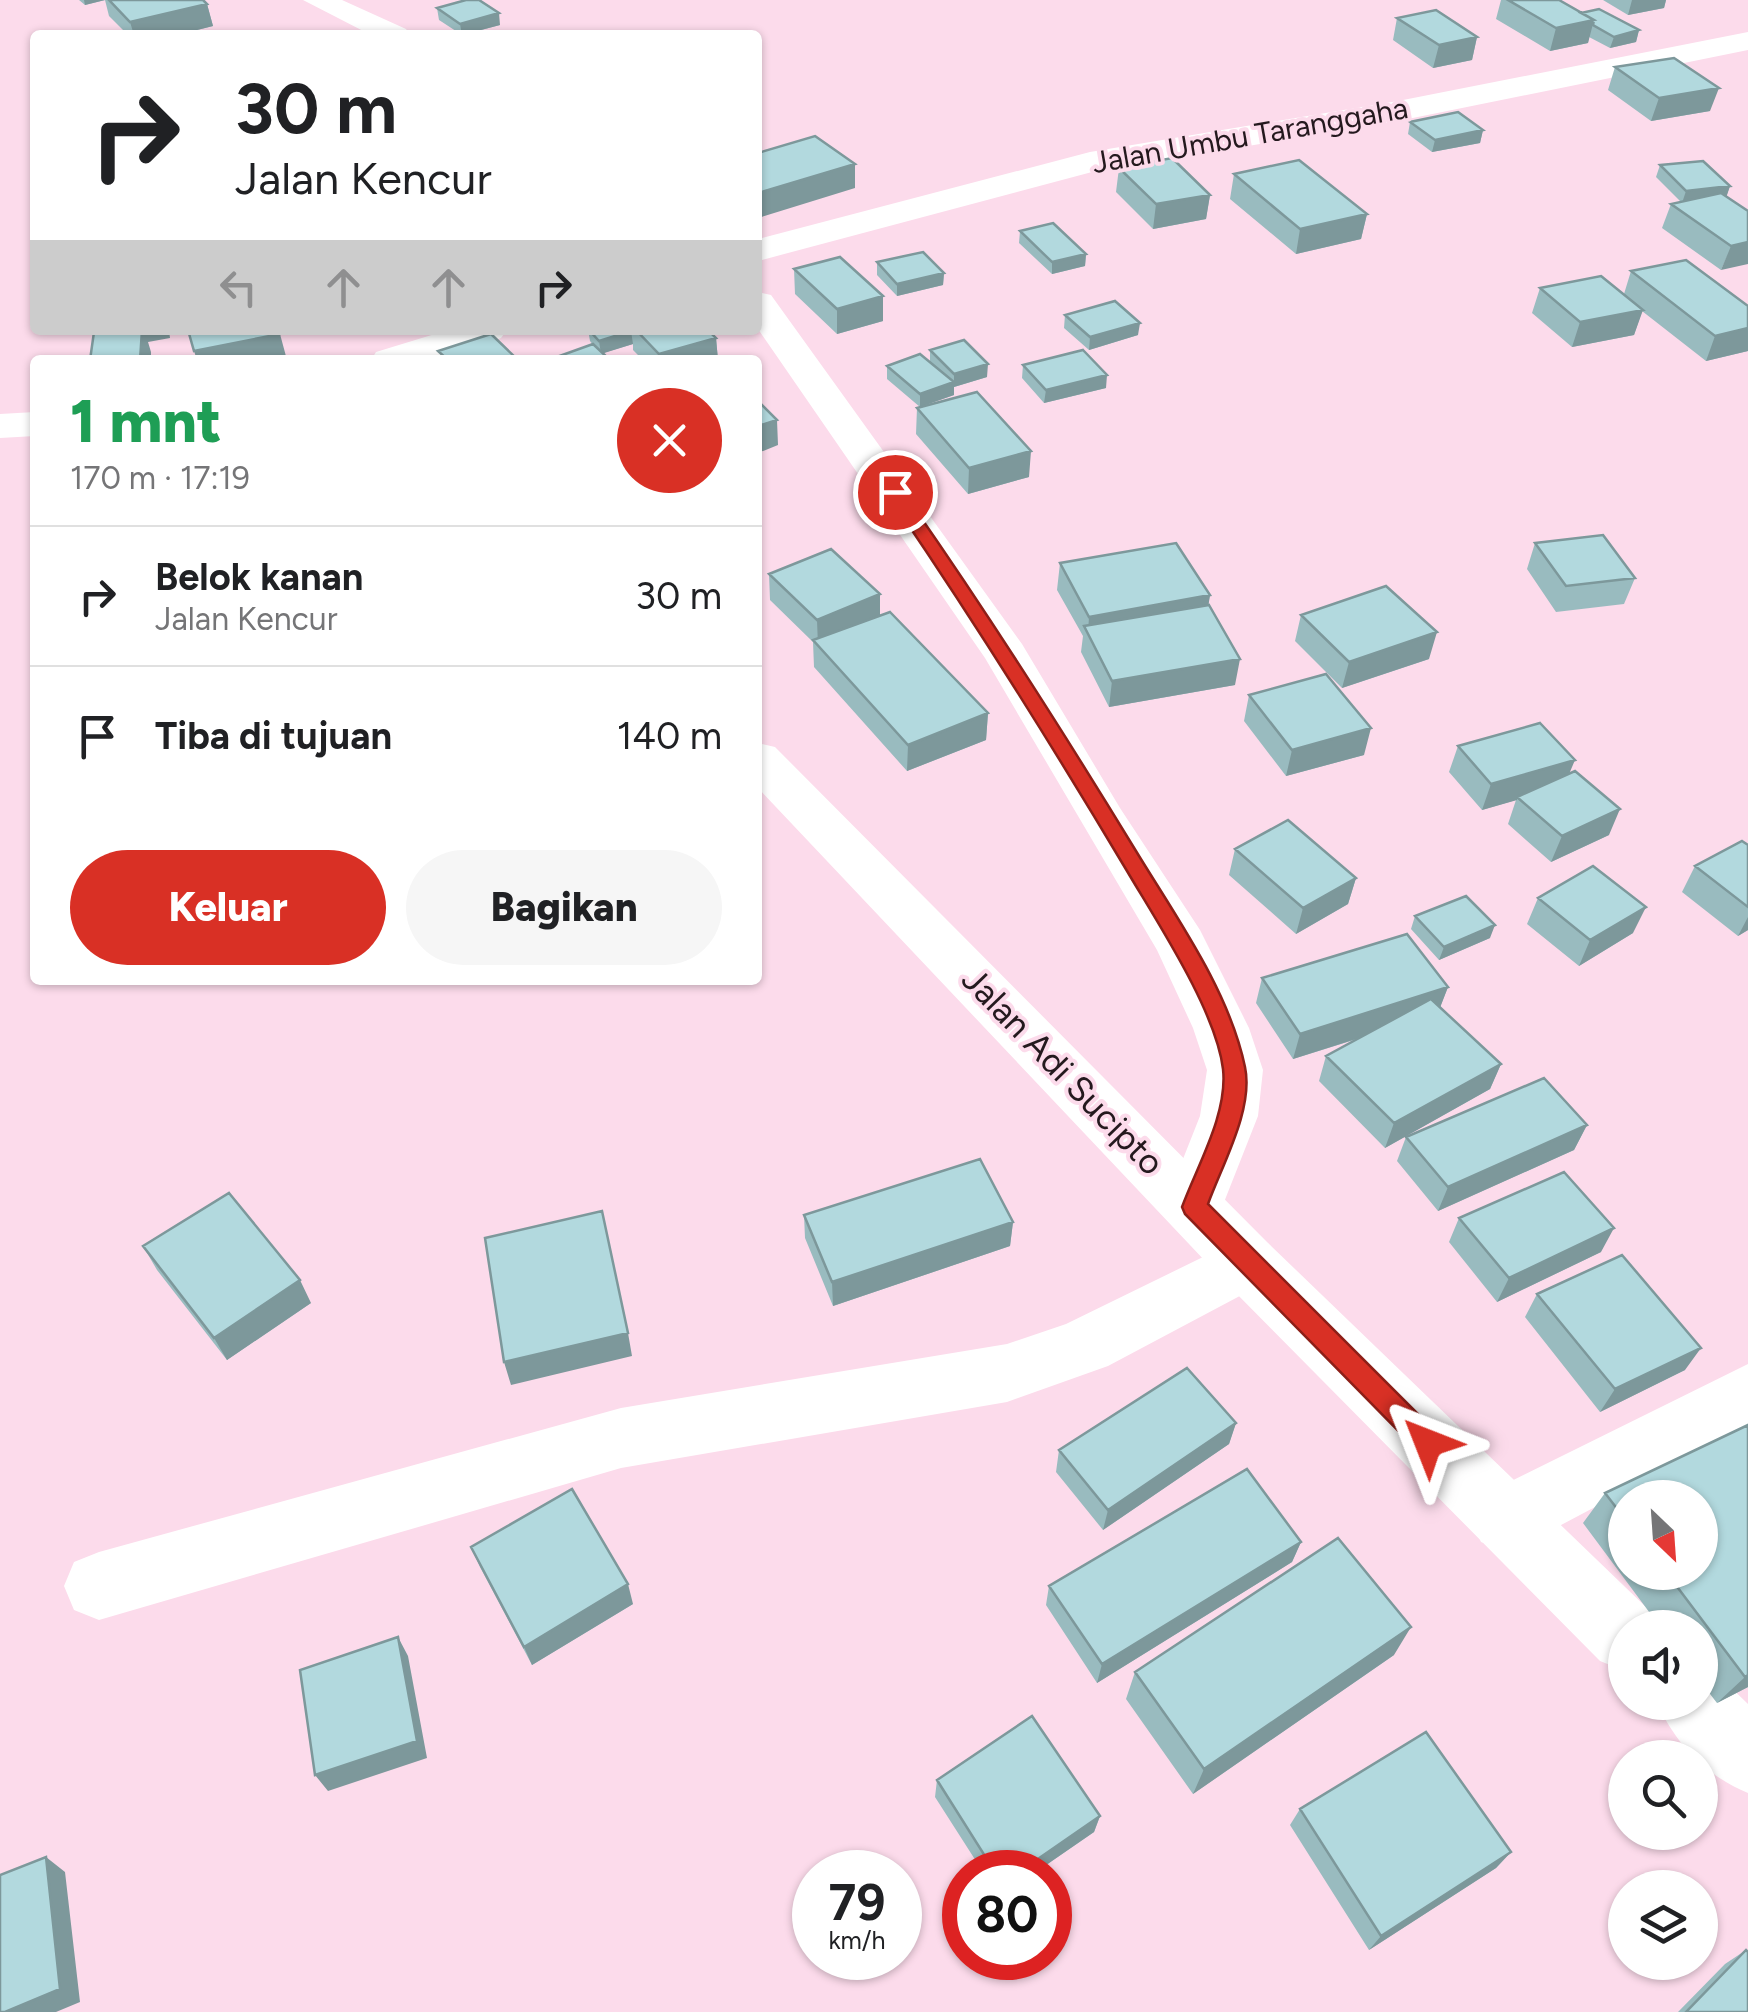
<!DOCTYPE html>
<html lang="id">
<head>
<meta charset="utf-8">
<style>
	:root { --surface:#fff; --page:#f6f6f6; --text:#202124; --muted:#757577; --line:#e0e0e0; --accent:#d93025 }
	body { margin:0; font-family:Figtree,sans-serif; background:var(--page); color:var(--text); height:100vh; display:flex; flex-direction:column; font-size:38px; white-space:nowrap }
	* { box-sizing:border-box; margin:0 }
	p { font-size:32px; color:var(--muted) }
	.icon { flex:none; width:55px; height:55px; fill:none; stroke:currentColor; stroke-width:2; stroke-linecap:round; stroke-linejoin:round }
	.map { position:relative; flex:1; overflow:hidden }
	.details { position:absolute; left:30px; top:355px; width:732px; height:630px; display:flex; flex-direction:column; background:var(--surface); border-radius:10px; box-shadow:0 2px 8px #0004 }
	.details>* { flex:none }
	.top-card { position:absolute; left:30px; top:30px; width:732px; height:305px; border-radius:10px; box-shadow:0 2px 8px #0004; background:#fff; color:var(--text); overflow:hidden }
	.needle { width:65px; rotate:155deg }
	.controls { position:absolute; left:1608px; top:1480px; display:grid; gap:20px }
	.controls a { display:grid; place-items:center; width:110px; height:110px; border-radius:50%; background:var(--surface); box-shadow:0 2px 8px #0004; font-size:50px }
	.speed { position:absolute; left:792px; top:1850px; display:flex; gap:20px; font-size:50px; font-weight:700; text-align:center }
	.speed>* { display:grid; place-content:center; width:130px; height:130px; border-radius:50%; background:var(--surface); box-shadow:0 2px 8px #0004; line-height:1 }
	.speed small { font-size:25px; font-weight:400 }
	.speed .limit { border:15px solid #d22; background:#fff; color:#111 }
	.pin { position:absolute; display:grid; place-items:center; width:85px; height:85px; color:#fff; margin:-42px; border:5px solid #fff; border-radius:50%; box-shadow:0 2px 10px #0007 }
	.me { position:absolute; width:110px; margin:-55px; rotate:315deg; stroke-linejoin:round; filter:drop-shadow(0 0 8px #0008) }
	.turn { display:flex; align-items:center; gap:35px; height:210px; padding:0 40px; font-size:45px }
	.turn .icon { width:130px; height:130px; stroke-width:2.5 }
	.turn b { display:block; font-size:70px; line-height:85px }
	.lanes { display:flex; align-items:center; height:95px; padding:0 40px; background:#0003; justify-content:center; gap:50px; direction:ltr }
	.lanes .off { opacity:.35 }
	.round { display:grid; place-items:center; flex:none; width:105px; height:105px; border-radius:52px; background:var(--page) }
	.headline { display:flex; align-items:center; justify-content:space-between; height:170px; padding:0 40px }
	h1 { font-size:60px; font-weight:800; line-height:75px; color:#1e9e55 }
	.primary-button { display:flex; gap:20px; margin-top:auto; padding:20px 40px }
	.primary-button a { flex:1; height:115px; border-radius:60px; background:var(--accent); color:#fff; font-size:40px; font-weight:800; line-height:115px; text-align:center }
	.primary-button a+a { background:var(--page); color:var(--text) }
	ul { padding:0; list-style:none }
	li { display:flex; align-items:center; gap:30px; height:140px; padding:0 40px; border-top:2px solid var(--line) }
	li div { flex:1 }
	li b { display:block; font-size:38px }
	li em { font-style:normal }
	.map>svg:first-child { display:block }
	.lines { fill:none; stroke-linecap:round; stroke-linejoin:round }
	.street { fill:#fff; fill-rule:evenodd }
	.highway { fill:#fff; fill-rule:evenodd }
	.wall { fill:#99bbbf; fill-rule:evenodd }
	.shaded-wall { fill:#7d989b }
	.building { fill:#b2d9de; stroke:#7d989b; stroke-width:2.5 }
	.route { fill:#d93025; stroke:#8d1f18; stroke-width:2.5 }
	.labels { text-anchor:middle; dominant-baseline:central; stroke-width:8; stroke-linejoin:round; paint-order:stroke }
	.far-street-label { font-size:30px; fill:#24191e; stroke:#fcdbeb }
	.street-label { font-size:35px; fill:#24191e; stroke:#fcdbeb }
</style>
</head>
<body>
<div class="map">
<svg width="1748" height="2012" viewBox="0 0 1748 2012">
	<rect width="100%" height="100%" fill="#fcdbeb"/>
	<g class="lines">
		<!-- street -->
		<path class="street" d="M303,0H342L406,29L410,35H371Z
			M1748,32V50L1398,121L1092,172L758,261V239L1090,152L1398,101Z
			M758,292L771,295L1022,644L1120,808L1200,930L1249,1028L1263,1070L1258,1116L1215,1225L1194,1232L1173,1225L1164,1207L1200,1116L1207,1070L1193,1028L1157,950L985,658L758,329Z
			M448,330H507L501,338L430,360H371L376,352Z
			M1246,1236L1268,1243L1277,1262L1268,1281L1108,1366L1007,1402L621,1468L99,1620L74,1610L64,1586L74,1562L99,1552L621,1408L1007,1344L1066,1324Z
			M1748,1364V1426L1529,1542L1505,1551L1481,1542L1471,1519L1481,1496Z"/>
		<!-- highway -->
		<path class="highway" d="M35,412V436L0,438V414Z
			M758,743L775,747L1268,1243L1650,1611L1657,1628H1625V1671L1600,1661L1224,1281L758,788Z
			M1700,1668L1719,1676L1748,1704V1793C1708,1777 1674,1743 1657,1702H1700Z"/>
	</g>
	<!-- wall -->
	<path class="wall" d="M79,0H203L207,4L213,26L177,35H128L109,16L105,0L85,5Z
		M1501,0H1559L1581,13L1639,30L1636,42L1610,48L1589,37L1588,43L1550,51L1496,19Z
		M1603,0H1666L1664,8L1628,15Z
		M437,8L500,25L462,35L439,20Z
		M1397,18L1477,37L1472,60L1433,68L1393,40Z
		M1615,67L1710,111L1651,121L1608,90Z
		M1410,122L1483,130L1480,143L1432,152L1408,134Z
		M1660,165L1730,186L1726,197L1748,211L1721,270L1662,228L1671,204L1681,202L1656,177Z
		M1119,168L1210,195L1206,219L1153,229L1116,192Z
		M1234,174L1367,214L1361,239L1296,254L1230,199Z
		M1020,231L1086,254L1085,266L1052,274L1019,243Z
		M877,262L944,273L943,285L897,296L877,275Z
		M794,269L883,321L837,334L795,294Z
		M1631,271L1748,306V351L1706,361L1642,311L1634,335L1572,347L1532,313L1540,288L1624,294Z
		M1065,315L1138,335L1089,350L1064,328Z
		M588,330H720L711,333L716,338L718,360H643L633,350V344L603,353L610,360H551V359L593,345L590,341Z
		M930,350L987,377L954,387V395L920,407L887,379V366L930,362Z
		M1023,365L1106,388L1044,403L1022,378Z
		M917,408L1029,477L968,494L916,434Z
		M1535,543L1635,578L1624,604L1556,612L1527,569Z
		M1060,563L1210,595L1208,605L1235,685L1109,707L1081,652L1083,636L1057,590Z
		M769,574L880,594V616L988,713L986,740L907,771L814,667L813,642L770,600Z
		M1301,615L1429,659L1342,688L1295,641Z
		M1249,695L1364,755L1286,776L1244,721Z
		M1458,746L1569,774L1609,835L1551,862L1508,824L1516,800L1482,810L1449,772Z
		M1748,845V930L1738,936L1682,892L1695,866Z
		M1235,849L1356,878L1348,904L1296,934L1229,875Z
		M1538,898L1633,933L1579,966L1527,924Z
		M1415,916L1490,938L1439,960L1411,929Z
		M1262,978L1448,987L1440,1007L1501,1064L1490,1089L1385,1148L1319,1081L1326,1056L1357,1039L1293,1059L1256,1003Z
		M1587,1125L1574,1150L1438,1211L1397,1161L1406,1137Z
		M804,1215L1013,1222L1010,1246L833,1306L805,1238Z
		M1459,1218L1601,1252L1497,1302L1449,1242Z
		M143,1246L311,1303L227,1360L157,1270Z
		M1537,1294L1685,1370L1600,1412L1525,1317Z
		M1236,1423L1229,1444L1103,1530L1056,1472L1059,1450Z
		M1748,1425V1687L1717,1703L1700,1681V1628H1661L1583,1523L1605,1493ZM1625,1498L1700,1572H1625Z
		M1301,1542L1292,1562L1097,1683L1046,1605L1049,1586Z
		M471,1547L633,1604L532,1665L480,1567Z
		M1394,1655L1193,1794L1126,1699L1135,1672Z
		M937,1780L1100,1816L1094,1832L1036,1872H983L935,1797Z
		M1300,1809L1511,1852L1496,1868L1369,1950L1290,1825Z
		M1746,1950L1748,2012H1678L1725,1964Z"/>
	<!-- shaded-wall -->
	<path class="shaded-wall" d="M84,0H105L85,5Z
		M1632,0H1666L1664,8L1628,15Z
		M207,4L213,26L177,35H134L130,22Z
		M499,13L500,25L462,35L460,24Z
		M1594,20L1588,43L1550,51L1556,28Z
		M1639,30L1636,42L1610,48L1614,37Z
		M1477,37L1472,60L1433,68L1439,45Z
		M1719,88L1710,111L1651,121L1659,98Z
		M1483,130L1480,143L1432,152L1435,140Z
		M855,164V188L758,218V193Z
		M1730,186L1726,198L1682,203L1686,191Z
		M1210,195L1206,219L1153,229L1156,204Z
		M1367,214L1361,239L1296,254L1300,229Z
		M1748,242V264L1721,270L1731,246Z
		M1086,254L1085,266L1052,274V262Z
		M944,273L943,285L897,296V284Z
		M883,296V321L837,334V309Z
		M1643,310L1634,335L1572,347L1580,322Z
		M1140,323L1138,335L1089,350L1090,337Z
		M1748,328V351L1706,361L1715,336Z
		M136,330H169L170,338L148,342L151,352V360H140Z
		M631,331L633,344L601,354L599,341Z
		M280,334L287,360H197L194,351Z
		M716,338L718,360H659V354Z
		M988,364L987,377L954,387V395L920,407V394L954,382V374Z
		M1107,375L1106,388L1044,403L1046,390Z
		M777,420L778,445L758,453V426Z
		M1031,451L1029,477L968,494L969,468Z
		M760,576L761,602L758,604V577Z
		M880,594V620L818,646L817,620Z
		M1210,595L1206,621L1088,633L1089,617Z
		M1437,632L1429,659L1342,688L1349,662Z
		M1240,659L1235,685L1109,707L1112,681Z
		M988,713L986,740L907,771L908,745Z
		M1371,728L1364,755L1286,776L1292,750Z
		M1575,760L1564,786L1517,797V800L1482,810L1491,784Z
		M1620,809L1609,835L1551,862L1562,836Z
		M1356,878L1348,904L1296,934L1303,908Z
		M1646,907L1633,933L1579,966L1590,940Z
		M1748,917V930L1738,936Z
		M1495,925L1490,938L1439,960L1444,947Z
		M1448,987L1438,1013L1293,1059L1300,1034Z
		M1501,1064L1490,1089L1385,1148L1394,1123Z
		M1587,1125L1574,1150L1438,1211L1448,1187Z
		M1013,1222L1010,1246L833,1306L832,1282Z
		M1614,1228L1601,1252L1497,1302L1509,1278Z
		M300,1280L311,1303L227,1360L214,1338Z
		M628,1333L632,1356L511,1385L504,1362Z
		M1701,1348L1685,1370L1600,1412L1615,1389Z
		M1236,1423L1229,1444L1103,1530L1108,1510Z
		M1301,1542L1292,1562L1097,1683L1102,1664Z
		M628,1584L633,1604L532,1665L524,1647Z
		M1411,1627L1394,1655L1193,1794L1204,1769Z
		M398,1637L408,1656L427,1758L328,1791L315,1775Z
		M1748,1675V1687L1717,1703L1745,1677Z
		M1100,1816L1094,1832L1036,1872H1019Z
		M1511,1852L1496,1868L1369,1950L1381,1936Z
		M46,1857L65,1872L80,2002L56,2012H5Z"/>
	<!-- building -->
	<path class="building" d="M109,0H203L207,4L130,22Z
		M466,0H479L499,13L460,24L437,8Z
		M1508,0H1559L1594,20L1556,28Z
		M1599,9L1639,30L1614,37L1593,25L1594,20L1581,13Z
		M1436,10L1477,37L1439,45L1397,18Z
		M1674,58L1719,88L1659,98L1615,67Z
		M1458,112L1483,130L1435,140L1410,122Z
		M815,136L855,164L758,193V153Z
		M1172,158L1210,195L1156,204L1119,168Z
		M1299,160L1367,214L1300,229L1234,174Z
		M1703,161L1730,186L1686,191L1660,165Z
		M1721,193L1748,211V242L1731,246L1671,204Z
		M1053,223L1086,254L1052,262L1020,231Z
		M923,252L944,273L897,284L877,262Z
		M840,257L883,296L837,309L794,269Z
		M1686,260L1748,306V328L1715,336L1631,271Z
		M1601,276L1643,310L1580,322L1540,288Z
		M1115,301L1140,323L1090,337L1065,315Z
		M116,330H142L140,360H90L94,332Z
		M188,330H279L280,334L194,351Z
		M589,330H631V331L599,341Z
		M636,330H708L716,338L659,354Z
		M491,334L518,360H448L438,351Z
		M964,340L988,364L954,374L930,350Z
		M593,344L610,360H552L551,359Z
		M1083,350L1107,375L1046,390L1023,365Z
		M920,354L954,382L920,394L887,366Z
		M977,392L1031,451L969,468L917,408Z
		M758,401L777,420L758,426Z
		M1603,535L1635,578L1566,586L1535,543Z
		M1176,543L1210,595L1089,617L1060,563Z
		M831,549L880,594L817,620L769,574Z
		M1386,586L1437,632L1349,662L1301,615Z
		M1209,605L1240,659L1112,681L1084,626Z
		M890,612L988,713L908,745L813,640Z
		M1326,674L1371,728L1292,750L1249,695Z
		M1540,723L1575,760L1491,784L1458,746Z
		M1575,771L1620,809L1562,836L1517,797Z
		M1288,820L1356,878L1303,908L1235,849Z
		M1742,841L1748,845V907L1695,866Z
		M1593,866L1646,907L1590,940L1538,898Z
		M1466,896L1495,925L1444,947L1415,916Z
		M1407,934L1448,987L1300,1034L1262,978Z
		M1431,999L1501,1064L1394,1123L1326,1056Z
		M1544,1078L1587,1125L1448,1187L1406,1137Z
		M980,1159L1013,1222L832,1282L804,1215Z
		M1564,1172L1614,1228L1509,1278L1459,1218Z
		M229,1193L300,1280L214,1338L143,1246Z
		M602,1211L628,1333L504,1362L485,1238Z
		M1622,1255L1701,1348L1615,1389L1537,1294Z
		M1187,1368L1236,1423L1108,1510L1059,1450Z
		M1748,1425V1675L1745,1677L1666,1572H1700V1498H1625V1519L1605,1493Z
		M1247,1469L1301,1542L1102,1664L1049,1586Z
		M572,1489L628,1584L524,1647L471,1547Z
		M1338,1538L1411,1627L1204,1769L1135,1672Z
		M398,1637L417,1741L315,1775L300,1670Z
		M1032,1716L1100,1816L1019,1872H995L937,1780Z
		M1426,1732L1511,1852L1381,1936L1300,1809Z
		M46,1857L60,1989L5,2012H0V1875Z
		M1746,1950L1748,1952V2012H1686Z"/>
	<!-- route -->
	<path class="route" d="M889,489H901C984,607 1061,728 1136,851C1176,917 1229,990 1245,1067C1254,1109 1222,1165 1208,1204L1438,1434L1442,1443L1438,1452L1428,1456L1419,1452L1185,1214L1182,1207C1197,1166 1228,1114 1223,1069C1216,1011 1157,922 1127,871C1050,742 971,616 886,492Z"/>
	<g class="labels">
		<!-- far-street labels -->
		<g class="far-street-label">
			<text transform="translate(1250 135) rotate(-10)">Jalan Umbu Taranggaha</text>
		</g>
		<!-- street labels -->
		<g class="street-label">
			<text transform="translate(1063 1071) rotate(46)">Jalan Adi Sucipto</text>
		</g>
	</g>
</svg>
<div class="controls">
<a><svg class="needle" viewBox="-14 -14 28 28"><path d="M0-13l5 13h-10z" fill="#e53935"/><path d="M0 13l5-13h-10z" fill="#757577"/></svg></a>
<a><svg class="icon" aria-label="sound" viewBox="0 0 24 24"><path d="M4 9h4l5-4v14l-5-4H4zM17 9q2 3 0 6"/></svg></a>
<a><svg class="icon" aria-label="search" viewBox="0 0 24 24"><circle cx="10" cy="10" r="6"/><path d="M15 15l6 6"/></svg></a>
<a><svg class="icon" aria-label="layers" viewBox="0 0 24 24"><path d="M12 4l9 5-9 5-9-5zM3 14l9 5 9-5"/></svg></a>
</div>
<div class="speed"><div>79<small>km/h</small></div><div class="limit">80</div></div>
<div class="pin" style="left:895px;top:492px;background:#d93025"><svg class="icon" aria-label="arrive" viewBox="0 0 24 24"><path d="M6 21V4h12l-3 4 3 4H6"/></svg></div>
<svg class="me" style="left:1428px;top:1443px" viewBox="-20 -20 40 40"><path d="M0-17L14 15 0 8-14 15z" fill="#d93025" stroke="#fff" stroke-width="4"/></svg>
<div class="top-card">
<div class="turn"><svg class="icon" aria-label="right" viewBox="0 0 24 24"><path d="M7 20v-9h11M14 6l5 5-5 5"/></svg><div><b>30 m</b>Jalan Kencur</div></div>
<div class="lanes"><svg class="icon off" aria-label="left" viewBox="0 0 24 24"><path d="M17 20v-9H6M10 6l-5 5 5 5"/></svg><svg class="icon off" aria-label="ahead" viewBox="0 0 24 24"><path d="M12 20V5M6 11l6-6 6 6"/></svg><svg class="icon off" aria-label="ahead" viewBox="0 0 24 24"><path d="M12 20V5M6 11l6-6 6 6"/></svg><svg class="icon" aria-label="right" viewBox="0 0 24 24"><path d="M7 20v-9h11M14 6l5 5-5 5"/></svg></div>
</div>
<section class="details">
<div class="headline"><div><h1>1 mnt</h1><p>170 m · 17:19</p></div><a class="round" style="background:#d93025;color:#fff"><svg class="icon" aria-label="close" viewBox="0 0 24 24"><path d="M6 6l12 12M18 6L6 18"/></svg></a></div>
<ul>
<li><svg class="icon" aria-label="right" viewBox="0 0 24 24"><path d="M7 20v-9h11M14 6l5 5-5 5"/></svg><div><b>Belok kanan</b><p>Jalan Kencur</p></div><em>30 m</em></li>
<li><svg class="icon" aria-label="arrive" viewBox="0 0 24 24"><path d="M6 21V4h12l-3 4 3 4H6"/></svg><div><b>Tiba di tujuan</b></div><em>140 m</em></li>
</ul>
<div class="primary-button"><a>Keluar</a><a>Bagikan</a></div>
</section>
</div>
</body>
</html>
